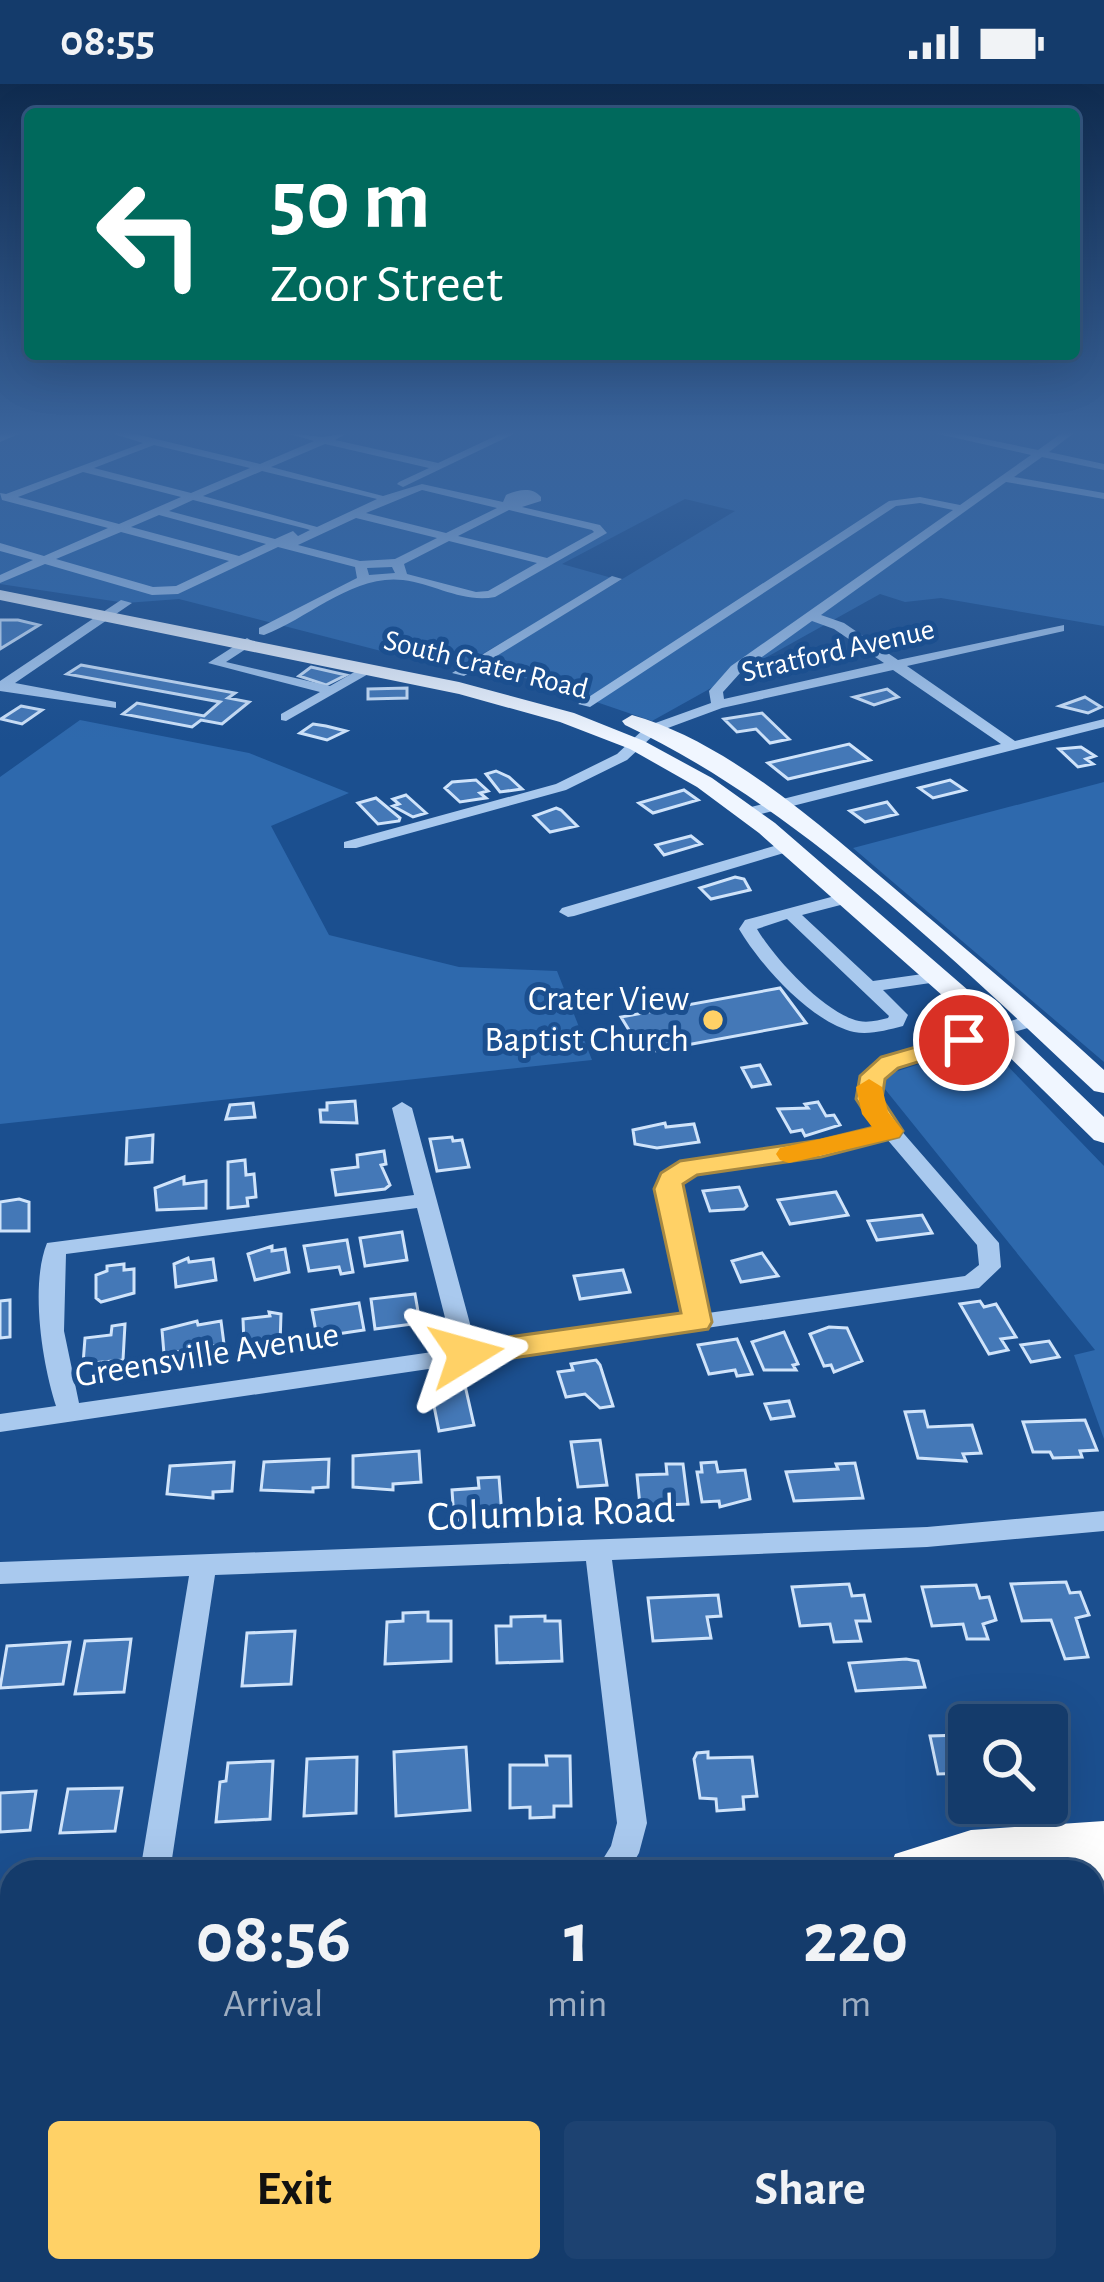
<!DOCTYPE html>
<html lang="en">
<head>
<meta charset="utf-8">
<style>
	:root { --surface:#143b6b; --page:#1d4271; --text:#f1f3f6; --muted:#9dadc1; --line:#33557e; --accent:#ffd166 }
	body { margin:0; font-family:"Alegreya Sans",sans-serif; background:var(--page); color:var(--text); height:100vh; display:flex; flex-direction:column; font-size:45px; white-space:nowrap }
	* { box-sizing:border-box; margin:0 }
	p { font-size:39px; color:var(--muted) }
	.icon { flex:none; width:66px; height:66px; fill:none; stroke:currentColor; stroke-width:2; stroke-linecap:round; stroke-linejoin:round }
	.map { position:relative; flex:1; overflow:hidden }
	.side { position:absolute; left:0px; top:1776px; width:1104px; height:423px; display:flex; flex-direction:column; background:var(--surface); border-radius:36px 36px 0 0; box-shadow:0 12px 48px #0002,0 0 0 3px var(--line) }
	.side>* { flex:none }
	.banner { position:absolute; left:24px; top:24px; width:1056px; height:252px; border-radius:12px; box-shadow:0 12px 48px #0002,0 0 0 3px var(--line); background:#00695c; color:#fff; overflow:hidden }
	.fabs { position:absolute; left:948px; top:1620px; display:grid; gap:24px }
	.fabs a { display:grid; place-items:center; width:120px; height:120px; border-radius:12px; background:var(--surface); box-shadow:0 12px 48px #0002,0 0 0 3px var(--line); font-size:60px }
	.pin { position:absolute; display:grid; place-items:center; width:102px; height:102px; color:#fff; margin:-51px; border:6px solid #fff; border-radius:50%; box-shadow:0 3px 12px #0007 }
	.me { position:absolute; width:132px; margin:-66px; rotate:82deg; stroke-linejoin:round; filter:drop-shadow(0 0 9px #0008) }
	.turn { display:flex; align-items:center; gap:42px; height:252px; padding:0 48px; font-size:54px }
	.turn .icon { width:156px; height:156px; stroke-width:2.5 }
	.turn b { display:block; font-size:84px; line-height:102px }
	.eta { display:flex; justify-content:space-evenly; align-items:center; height:204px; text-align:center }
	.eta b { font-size:72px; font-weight:600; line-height:84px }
	.button { display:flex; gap:24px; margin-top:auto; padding:24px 48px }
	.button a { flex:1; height:138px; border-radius:12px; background:var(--accent); color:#111; font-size:48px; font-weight:600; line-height:138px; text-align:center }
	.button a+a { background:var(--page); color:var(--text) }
	.status { display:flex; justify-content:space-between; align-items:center; height:84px; padding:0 60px; background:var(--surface); direction:ltr }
	.status svg { height:33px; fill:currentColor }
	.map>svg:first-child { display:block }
	.green { fill:#2e69ad }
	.building { fill:#4478b7; stroke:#cfe3fa; stroke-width:3 }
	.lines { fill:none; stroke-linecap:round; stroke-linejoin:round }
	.minor { fill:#a9c9ee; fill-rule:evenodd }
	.major { fill:#f0f6ff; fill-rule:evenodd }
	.highway { fill:#fff; fill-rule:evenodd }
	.route { fill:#ffd166; stroke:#a68842; stroke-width:3 }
	.slow { fill:#f59e0b }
	.poi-dot { fill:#ffd166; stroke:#1b4f8f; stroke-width:4.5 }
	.labels { text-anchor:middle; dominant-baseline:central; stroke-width:10; stroke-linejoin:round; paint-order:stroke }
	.far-street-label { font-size:30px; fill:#fff; stroke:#1b4f8f }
	.poi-label { font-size:36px; fill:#fff; stroke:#1b4f8f; text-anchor:end }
	.street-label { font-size:36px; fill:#fff; stroke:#1b4f8f }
	.near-street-label { font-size:42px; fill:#fff; stroke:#1b4f8f }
</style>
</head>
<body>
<div class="status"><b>08:55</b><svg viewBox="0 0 49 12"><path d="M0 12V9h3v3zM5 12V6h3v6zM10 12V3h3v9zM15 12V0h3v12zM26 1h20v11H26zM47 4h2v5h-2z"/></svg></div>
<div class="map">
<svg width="1104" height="2198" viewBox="0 0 1104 2198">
	<rect width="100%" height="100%" fill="#1b4f8f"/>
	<!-- green -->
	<path class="green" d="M0,349H1104V542L941,514L905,518L880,510L652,637L529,595L475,584L735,427L685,415L562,480L612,494L462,582L389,569L179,515L126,519L0,500Z
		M80,636L249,669L349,709L271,742L329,851L459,883L557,887L592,976L0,1040V693Z
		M1104,698V978L853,764Z
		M969,964L999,973L1104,1082V1355L1074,1271L1095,1266L876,994Z"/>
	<!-- building -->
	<path class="building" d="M0,536H18L39,541L0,565Z
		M81,581L235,609L228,614L249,618L222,640L201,636L192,643L123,630L137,619L204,632L220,618L67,590Z
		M311,583L346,591L326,601L299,592Z
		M368,605L407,604V614L368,615Z
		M887,605L898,613L874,621L854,613Z
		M1085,613L1101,623L1088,629L1060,622Z
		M21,622L42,626L22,640L1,635Z
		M762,629L789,655L770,659L756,645L737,648L724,635Z
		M313,640L326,642L346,647L327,656L300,649Z
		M849,660L870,676L788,695L768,679Z
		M1081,663L1095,672L1086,675L1093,680L1078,683L1059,665Z
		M496,687L509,693L522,705L500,708L486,690Z
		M476,696L488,707L480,709L486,714L460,718L445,704L452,698Z
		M950,696L965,706L933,714L919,704Z
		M684,706L698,716L653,729L639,719Z
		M406,711L426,729L413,733L393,722L399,720L393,715Z
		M376,714L400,734L399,737L378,740L358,719Z
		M887,718L897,730L865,738L850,727Z
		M556,724L561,726L577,742L550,748L534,732Z
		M691,752L701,760L664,771L656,761Z
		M735,793L744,795L750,806L711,815L700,804Z
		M780,904L806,939L643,969L621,933Z
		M760,981L770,1000L752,1003L742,984Z
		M355,1017L357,1039L321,1038L320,1026H327V1019Z
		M818,1018L826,1032L834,1031L840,1041L805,1052L802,1046L791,1048L778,1025L808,1024L805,1020Z
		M253,1019L255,1033L226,1035L230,1021Z
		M665,1039L666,1043L694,1040L699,1058L657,1064L635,1060L633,1046Z
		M153,1051L152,1078L126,1080L127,1054Z
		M452,1053L453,1057L462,1056L469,1083L437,1087L430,1055Z
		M384,1067L386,1080L381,1081L390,1101L385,1105L336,1111L332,1086L358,1083L357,1071Z
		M245,1076L246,1091L254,1090L256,1113L247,1114L248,1122L228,1124V1078Z
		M184,1093V1100L206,1097V1124L157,1126L155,1104Z
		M739,1103L747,1122L744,1125L710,1127L703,1107Z
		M836,1108L848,1131L790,1140L778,1116Z
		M19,1115L29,1118V1147H0V1118Z
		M922,1131L932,1149L877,1156L868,1137Z
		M402,1148L407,1176L365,1182L360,1154Z
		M347,1156L353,1188L341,1190L339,1183L309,1187L304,1162Z
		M272,1162V1167L285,1165L289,1188L255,1196L248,1170Z
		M762,1169L778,1192L741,1198L732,1177Z
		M188,1174L189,1178L213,1175L216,1196L176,1203L174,1180Z
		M124,1180V1186L134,1185V1209L101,1218L96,1214V1191L107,1187V1182Z
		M623,1186L630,1208L580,1215L574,1192Z
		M415,1210L420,1239L375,1245L371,1215Z
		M10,1216V1253L0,1254V1217Z
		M980,1217L984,1223L996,1220L1016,1253L1001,1255L1008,1266L989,1270L960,1220Z
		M359,1219L364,1246L317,1253L312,1226Z
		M269,1228L281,1230L280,1261L244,1260L243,1235L270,1232Z
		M197,1237L198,1241L221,1237L224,1260L164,1270L162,1246Z
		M125,1240L123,1276L83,1280L85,1254L111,1251L112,1242Z
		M829,1243L847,1244L862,1277L834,1288L831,1281L824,1282L810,1250Z
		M784,1248L798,1280L793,1281L796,1286H764L752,1258Z
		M737,1255L752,1290L737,1292L735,1286L709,1290L698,1261Z
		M1049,1257L1059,1273L1031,1278L1021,1261Z
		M596,1276L600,1281L613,1322L600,1324L585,1310L566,1313L558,1288L573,1286L571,1280Z
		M464,1297L474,1341L439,1347L430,1302Z
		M789,1317L794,1332L771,1335L765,1320Z
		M924,1327L928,1343L972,1341L981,1369L963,1370L966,1377L918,1374L905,1328Z
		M1085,1336L1097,1366L1080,1367L1082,1373L1053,1374L1050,1368H1033L1023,1338Z
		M600,1356L607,1401L578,1403L571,1358Z
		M419,1367L421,1398L393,1400V1406L353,1403V1372Z
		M329,1375L328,1403L313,1404V1408L261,1406L264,1378Z
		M234,1378L232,1407L213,1408V1414L167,1410L170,1382Z
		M716,1378L718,1388L745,1386L750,1415L720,1423L719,1417L702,1418L697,1388H702L701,1379Z
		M855,1379L863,1414L794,1417L786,1388L838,1385L836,1380Z
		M666,1380H683L688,1420L640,1422L637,1391L667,1390Z
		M499,1393L502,1432L484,1434V1438L454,1436L452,1406L479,1404L478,1394Z
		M1066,1498L1070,1509L1080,1508L1089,1531L1076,1534L1088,1573L1065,1575L1051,1536L1022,1537L1011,1500Z
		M849,1500L852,1512L864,1511L870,1537H856L861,1557L834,1558L830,1540L800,1542L792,1503Z
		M976,1501L980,1514L989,1513L996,1536L983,1540L988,1555H967L963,1540L932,1542L922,1503Z
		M718,1511L721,1532L707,1533L711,1554L653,1557L648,1514Z
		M428,1528V1537H451V1577L385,1580L387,1538L403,1537V1529Z
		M545,1532V1537H560L562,1577L497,1579L496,1542H511V1533Z
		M295,1547L291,1600L242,1602L247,1549Z
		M131,1555L124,1608L75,1610L85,1557Z
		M70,1558L63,1600L0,1604L7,1562Z
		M906,1575L918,1577L925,1603L856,1607L849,1579Z
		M962,1651L969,1689L938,1690L930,1652Z
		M1047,1659H1058L1067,1687L1054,1688Z
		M466,1663L470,1726L396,1732L394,1668Z
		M708,1668V1674L752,1673L757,1712L743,1713L744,1725L717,1727L716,1715L700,1714L694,1675L697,1669Z
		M546,1672H570L571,1722H554V1733L530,1734V1723L510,1724V1681H547Z
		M357,1673L356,1729L304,1732L307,1675Z
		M273,1677L270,1735L216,1738L220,1698L226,1697L228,1679Z
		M122,1704L115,1747L60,1749L68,1705Z
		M36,1707L30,1746L0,1748V1709Z"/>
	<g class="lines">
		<!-- minor -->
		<path class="minor" d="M5,349H21L0,358V351Z
			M111,349H131L260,380L314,357L286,349L323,353L347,349L335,356L438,379L502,349H516L403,403L397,400L399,398L429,384L325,360L271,383L383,412L422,400L503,418L506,411C517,406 532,402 541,413V417L522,423L600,441L607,449L495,513C462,519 435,500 403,496C353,490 309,534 264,551L259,550V544L357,494L355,483L278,463L178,510L152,511L45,480L0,499V491L33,476L0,467V459L44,472L108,444L2,416L0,409L6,410L143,359ZM154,361L250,384L191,409L94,384ZM262,387L377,415L317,443L203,412ZM83,388L181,413L119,440L18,413ZM422,406L497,424L446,449L366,429ZM193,416L307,445L310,446L298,452L293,447L275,455L169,427ZM509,426L592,446L594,448L547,474L458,452ZM159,431L266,460L239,472L131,443ZM356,434L437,454L395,475L360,477L298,461ZM121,448L229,477L176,502L153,503L56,475ZM449,457L537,479L488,507L476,508L407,490L404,480ZM392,483L395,489L369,491L367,484Z
			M934,349H956L1038,366L1062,349H1074L1049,368L1104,380V386L1042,373L1014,393L1104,409V415L1006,398L821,531L844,539L898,576L1064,541V547L907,582L1015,657L1104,635V643L749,733L743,731V725L1001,660L893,586L722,624L657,648L627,676L566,706L356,764H344V758L556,700L617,670L647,642L711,619L709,607L731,582L953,426L920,419L896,422L590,623L578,620L889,417L920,413L960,421L1031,371ZM812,537L834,545L884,579L724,615L723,608L741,588Z
			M612,492L622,495L464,592L452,589Z
			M121,516L132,519L15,599L111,617L116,618V624L0,607V597Z
			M247,554L254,558L252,561L226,578L330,602L365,582L377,585L286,637L281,636V630L320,608L208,579Z
			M788,758L796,763L794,766L574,832L568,833L559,828L562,824Z
			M846,809L852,810V818L802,831L873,897L937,888L946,893L937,898L883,906L908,931L903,942C887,946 870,951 854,948C811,938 761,882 739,845L745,836ZM787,835L889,932L888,934C879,936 869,939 859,937C825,930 774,874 757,845Z
			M1034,930L1043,936L1041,940L896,983L879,1001L885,1028L999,1159L1001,1183L979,1204L0,1348V1330L56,1322C42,1279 30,1201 47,1159L414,1111L392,1024L402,1018L412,1024L476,1262L685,1232L657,1105L664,1090L683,1078L821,1059L877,1044L865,1029L859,1000L882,975ZM886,1054L977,1161L979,1181L965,1192L708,1229L679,1105L680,1098L696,1089L821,1071ZM417,1124L453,1265L79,1319L64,1247L66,1170Z
			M1104,1427V1447L927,1463L612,1476L647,1739L639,1769L628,1788H595L611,1762L617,1739L586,1477L215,1491L170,1788H140L189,1492L0,1500V1478L927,1443Z
			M12,1816V1846L0,1847V1817Z"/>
		<!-- major -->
		<path class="major" d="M0,506L459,598L574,629L644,657L712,694L775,739L1006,939L1104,1033V1059L1094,1056L987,951L759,749L697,703L630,665L560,638L459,610L0,516Z
			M632,631C732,659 830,750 908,816C974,872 1040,927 1104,986V1009L1094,1007C957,878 795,721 625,641L622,637Z"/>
		<!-- highway -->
		<path class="highway" d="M1104,1737V1825L1092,1826V1788H888L895,1770L971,1746Z
			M431,2187H500L496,2198H427Z
			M720,2187H782L783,2198H721Z"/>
	</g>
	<!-- sky -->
	<linearGradient id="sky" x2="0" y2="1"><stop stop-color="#0f2b4f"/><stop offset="0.53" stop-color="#39639b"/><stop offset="1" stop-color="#39639b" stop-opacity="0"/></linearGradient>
	<rect width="1104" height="657" fill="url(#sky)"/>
	<!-- route -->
	<path class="route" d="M964,949L973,951L977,956L973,961L898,984L885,995L882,1015L903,1047L899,1053L821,1073L697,1091L683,1100L712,1238L708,1245L466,1281L455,1277L450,1270L455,1262L466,1259L681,1229L654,1105L661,1089L680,1077L821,1056L874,1043L856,1015L860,992L881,973Z"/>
	<!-- slow -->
	<path class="slow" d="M869,995L882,1003L888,1028L903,1047L899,1053L789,1079L780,1076L776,1070L780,1064L872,1043L862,1030L856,1003Z"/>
	<!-- markers -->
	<circle class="poi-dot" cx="713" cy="936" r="12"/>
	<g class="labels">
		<!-- far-street labels -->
		<g class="far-street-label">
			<text transform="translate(838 567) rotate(-13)">Stratford Avenue</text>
			<text transform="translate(486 581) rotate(14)">South Crater Road</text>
		</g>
		<!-- poi labels -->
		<g class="poi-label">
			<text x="689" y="915">Crater View<tspan x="689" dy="41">Baptist Church</tspan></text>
		</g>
		<!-- street labels -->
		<g class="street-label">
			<text transform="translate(207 1271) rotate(-9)">Greensville Avenue</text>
		</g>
		<!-- near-street labels -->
		<g class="near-street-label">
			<text transform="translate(551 1429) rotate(-2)">Columbia Road</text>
		</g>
	</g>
</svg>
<div class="fabs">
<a><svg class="icon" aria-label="search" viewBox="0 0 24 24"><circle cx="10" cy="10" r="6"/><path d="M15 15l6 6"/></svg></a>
</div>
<div class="pin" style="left:964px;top:956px;background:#d93025"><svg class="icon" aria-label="arrive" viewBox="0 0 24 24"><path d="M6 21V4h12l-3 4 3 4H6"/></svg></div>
<svg class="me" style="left:466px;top:1270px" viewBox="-20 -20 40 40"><path d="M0-17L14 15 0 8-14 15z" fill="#ffd166" stroke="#fff" stroke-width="4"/></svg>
<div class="banner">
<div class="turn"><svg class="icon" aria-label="left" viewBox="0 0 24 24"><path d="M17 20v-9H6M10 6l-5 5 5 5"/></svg><div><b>50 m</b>Zoor Street</div></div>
</div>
<section class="side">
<div class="eta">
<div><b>08:56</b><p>Arrival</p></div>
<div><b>1</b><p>min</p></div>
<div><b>220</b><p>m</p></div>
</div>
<div class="button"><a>Exit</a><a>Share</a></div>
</section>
</div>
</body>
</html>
